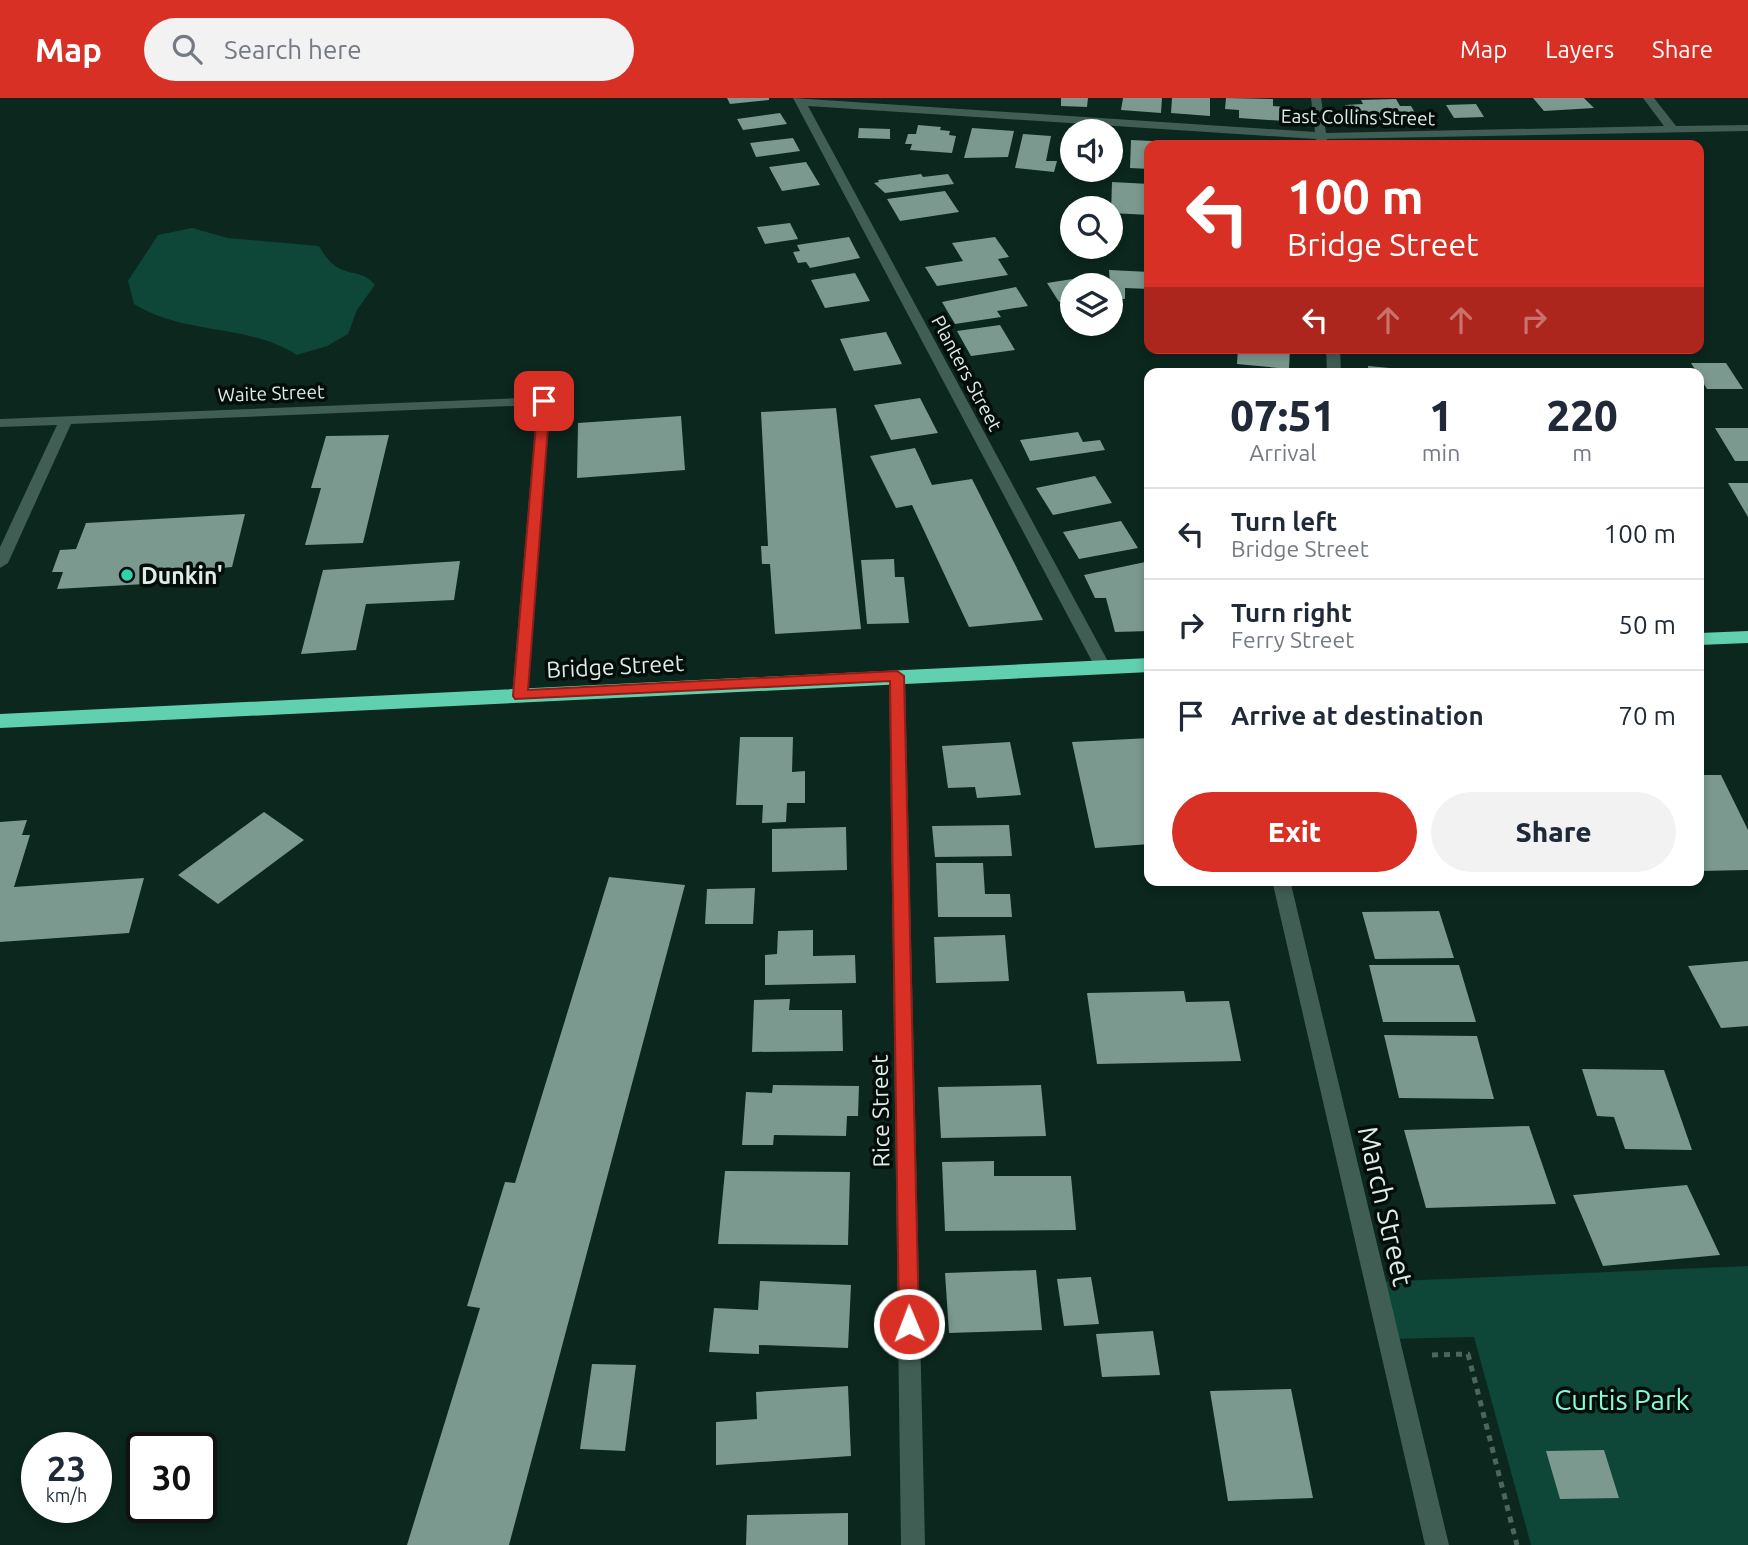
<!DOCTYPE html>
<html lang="en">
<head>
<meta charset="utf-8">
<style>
	:root { --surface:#fff; --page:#f2f2f3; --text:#1f2937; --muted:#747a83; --line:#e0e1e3; --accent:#d93025 }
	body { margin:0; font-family:Ubuntu,sans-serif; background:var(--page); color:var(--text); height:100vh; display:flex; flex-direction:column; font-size:26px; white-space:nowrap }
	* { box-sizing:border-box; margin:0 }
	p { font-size:23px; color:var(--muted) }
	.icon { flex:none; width:38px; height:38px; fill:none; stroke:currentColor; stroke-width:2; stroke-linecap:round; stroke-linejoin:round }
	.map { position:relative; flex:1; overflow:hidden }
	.sheet { position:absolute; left:1144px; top:270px; width:560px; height:518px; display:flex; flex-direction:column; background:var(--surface); border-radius:14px; box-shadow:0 4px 10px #0003 }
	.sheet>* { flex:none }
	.guide { position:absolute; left:1144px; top:42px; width:560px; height:214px; border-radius:14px; box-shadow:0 4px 10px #0003; background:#d93025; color:#fff; overflow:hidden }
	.buttons { position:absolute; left:1060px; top:21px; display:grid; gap:14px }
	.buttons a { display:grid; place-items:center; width:63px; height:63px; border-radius:50%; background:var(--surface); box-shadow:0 4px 10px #0003; font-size:35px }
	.speed { position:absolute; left:21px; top:1334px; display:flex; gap:14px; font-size:35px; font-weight:700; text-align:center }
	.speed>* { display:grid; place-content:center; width:91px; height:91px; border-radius:50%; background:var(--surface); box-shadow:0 4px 10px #0003; line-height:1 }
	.speed small { font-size:18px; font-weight:400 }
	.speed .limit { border:4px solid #111; border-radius:10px; background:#fff; color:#111 }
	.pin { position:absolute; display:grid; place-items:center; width:60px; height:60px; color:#fff; margin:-30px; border-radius:14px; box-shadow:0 4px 10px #0006 }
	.me { position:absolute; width:77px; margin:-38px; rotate:359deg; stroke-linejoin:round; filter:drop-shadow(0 0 5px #0008) }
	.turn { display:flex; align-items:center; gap:24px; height:147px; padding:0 28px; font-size:32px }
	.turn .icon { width:91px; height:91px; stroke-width:2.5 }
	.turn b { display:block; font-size:49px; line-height:60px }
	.lanes { display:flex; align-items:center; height:66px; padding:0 28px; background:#0003; justify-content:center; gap:35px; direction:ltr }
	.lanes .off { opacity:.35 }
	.eta { display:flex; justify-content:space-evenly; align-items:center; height:119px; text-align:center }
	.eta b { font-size:42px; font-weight:800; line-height:49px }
	.action { display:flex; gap:14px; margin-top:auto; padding:14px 28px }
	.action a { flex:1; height:80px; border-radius:42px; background:var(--accent); color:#fff; font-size:28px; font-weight:800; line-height:80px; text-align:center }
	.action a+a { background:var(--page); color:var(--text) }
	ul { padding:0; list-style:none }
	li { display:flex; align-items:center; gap:21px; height:91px; padding:0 28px; border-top:2px solid var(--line) }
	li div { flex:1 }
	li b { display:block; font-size:26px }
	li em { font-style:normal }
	header { display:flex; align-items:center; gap:42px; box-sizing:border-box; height:98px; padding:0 35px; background:var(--accent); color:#fff }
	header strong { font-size:33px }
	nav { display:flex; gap:38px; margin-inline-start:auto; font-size:24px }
	.search { width:490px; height:63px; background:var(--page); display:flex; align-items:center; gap:18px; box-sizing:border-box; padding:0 24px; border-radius:38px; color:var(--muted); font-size:26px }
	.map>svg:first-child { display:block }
	.green { fill:#0e4637 }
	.building { fill:#7b998e }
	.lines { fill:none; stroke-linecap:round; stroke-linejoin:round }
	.path { stroke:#4e655d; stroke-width:5; stroke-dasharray:6 6; stroke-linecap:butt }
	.street { fill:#415e54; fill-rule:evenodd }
	.highway { fill:#61d0ae; fill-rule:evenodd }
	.route { fill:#d93025; stroke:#8d1f18; stroke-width:2 }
	.poi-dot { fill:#2ed4aa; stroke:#040d09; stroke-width:2.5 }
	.labels { text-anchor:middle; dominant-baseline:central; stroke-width:7; stroke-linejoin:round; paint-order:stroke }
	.far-street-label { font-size:19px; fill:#ddece6; stroke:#040d09 }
	.poi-label { font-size:23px; font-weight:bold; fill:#ddece6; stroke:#040d09; text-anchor:start }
	.street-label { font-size:23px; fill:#ddece6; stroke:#040d09 }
	.near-street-label { font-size:28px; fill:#ddece6; stroke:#040d09 }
	.near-park-label { font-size:28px; fill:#8afad6; stroke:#040d09 }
</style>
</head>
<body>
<header>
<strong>Map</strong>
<div class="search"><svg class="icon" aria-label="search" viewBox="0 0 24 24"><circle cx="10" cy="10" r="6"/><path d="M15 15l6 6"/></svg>Search here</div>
<nav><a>Map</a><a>Layers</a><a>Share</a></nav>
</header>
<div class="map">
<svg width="1748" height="1447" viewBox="0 0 1748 1447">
	<rect width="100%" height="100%" fill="#0b271e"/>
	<!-- green -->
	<path class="green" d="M192,130L228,140L319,148C340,186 358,166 375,187L357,212L348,236L327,248L297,257C247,225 186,238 134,206L128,183L158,137Z
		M1748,1168V1447H1531L1474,1239L1388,1241L1375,1184Z"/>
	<!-- building -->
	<path class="building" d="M727,0H769V2L730,6Z
		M1061,0H1088L1087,9L1061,8Z
		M1123,0H1162L1161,15L1121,12Z
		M1172,0H1210V18L1171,15Z
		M1226,0L1273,1V8L1286,9L1285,23L1239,20V12L1225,11Z
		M1533,0H1584L1594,10L1544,13Z
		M1396,1L1400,8H1411L1420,23L1354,25L1345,7L1363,6L1361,2Z
		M1476,6L1484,19L1454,20L1446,7Z
		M780,15L787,26L743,32L737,21Z
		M918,27L941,29L940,32L950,33L949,37L956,38L952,55L910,52L912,46H905L908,36H916Z
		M859,30L890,31V41L858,40Z
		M972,30L1014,33L1008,59L964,60Z
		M1023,36L1051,38L1046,63H1057L1054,74L1015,70Z
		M793,40L800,53L756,59L750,45Z
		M1111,41H1116V69H1111Z
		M1131,42L1173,44V47H1150V71L1130,70Z
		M806,64L820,87L782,93L769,69Z
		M921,76L923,79L948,76L954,86L885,95L874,85L879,84L878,82Z
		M1112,84L1150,86V117L1111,115Z
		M945,93L959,114L900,123L887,101Z
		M790,125L798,141L765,146L757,129Z
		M849,139L860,160L810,170L806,164L798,165L793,154L800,153L797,147Z
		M995,139L1009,159L998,161L1008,177L937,188L925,169L963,163L952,145Z
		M1109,172L1150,174V191L1125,190V201L1111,200Z
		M855,175L870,203L825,210L811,182Z
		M1079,180L1084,187H1073V202L1059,204L1047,185Z
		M1016,189L1028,208L997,213L1001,219L955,226L942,204Z
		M1000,227L1015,252L971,258L957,233Z
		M886,234L902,266L854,273L840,241Z
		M1238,250H1290L1289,271L1237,266Z
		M1691,265H1726L1743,291H1707Z
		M1368,268L1423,273V275H1369Z
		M1530,270L1568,273V275H1531Z
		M920,300L938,335L891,342L874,307Z
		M836,310L861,531L775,536L770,466H762L761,448H768L761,314Z
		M681,318L685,372L577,380L578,325Z
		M1715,330H1748V363H1735Z
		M1078,334L1083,344L1100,342L1105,352L1030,363L1020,342Z
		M389,337L363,445L305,447L321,390H311L326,338Z
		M915,350L932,387L972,381L1043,522L969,529L912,407L896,410L870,358Z
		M1095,378L1112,405L1053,417L1036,390Z
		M1728,385H1748V419Z
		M245,416L232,469L147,477L145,486L57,491L63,474H52L60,452L76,451L86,425Z
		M1121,423L1138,450L1079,461L1063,434Z
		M894,461L895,479H904L909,525L867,526L861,462Z
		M460,463L454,502L366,506L356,552L301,556L323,472Z
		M1150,463V533L1115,534L1106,500H1095L1084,477Z
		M740,639H793L792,674L805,673V705H787L786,724L762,725L763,707H736Z
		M1150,640V746L1095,750L1072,644Z
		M1010,644L1021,697L977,700L975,689L948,690L942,648Z
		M1699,677H1721L1748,732V772L1699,773Z
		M264,714L304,742L218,806L178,777Z
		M27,722L22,737H30L14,789L144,780L129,835L0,844V724Z
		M1009,727L1012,758L935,759L932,728Z
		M846,729L847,772L772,774V731Z
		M936,765H983L985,796H1010L1012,819H938Z
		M609,779L685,787L509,1447H407L480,1210L467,1208L505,1084L515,1085Z
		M755,790L753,826H705L707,791Z
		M1439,813L1454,860L1375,861L1362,814Z
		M813,832V858L855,857L856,885L765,887V857L777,856L778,833Z
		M1005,837L1009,883L936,885L934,839Z
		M1748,863V928L1721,930L1688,868Z
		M1369,867H1459L1476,924H1383Z
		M1184,893L1186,904L1229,903L1241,963L1097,966L1087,895Z
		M790,901L789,912H842L843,953L752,954L754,902Z
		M1384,937L1477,938L1494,1001L1399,1000Z
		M1582,971L1664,972L1692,1052L1625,1051L1614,1019L1597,1018Z
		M773,987L859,988L858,1018H847L846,1038L774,1037L773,1047H742L746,994L772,995Z
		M1041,987L1046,1038L941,1040L938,989Z
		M1529,1028L1556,1106L1426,1110L1404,1032Z
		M994,1063V1078H1071L1076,1132L945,1133L942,1064Z
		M725,1073L850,1074L848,1147L718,1146Z
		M1687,1087L1720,1157L1603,1168L1573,1097Z
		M1036,1172L1042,1232L949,1235L945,1175Z
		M1091,1179L1099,1226L1064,1228L1057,1181Z
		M760,1183L851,1187L848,1250L759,1247V1256L709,1254L714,1210L758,1212Z
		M1153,1233L1160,1277L1102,1279L1096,1236Z
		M592,1266L636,1267L625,1353L580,1351Z
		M848,1288L851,1358L716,1367V1324L757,1321L756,1294Z
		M1291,1291L1313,1400L1228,1403L1210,1293Z
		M1604,1352L1619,1400L1560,1401L1546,1353Z
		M848,1415V1447H746L747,1417Z"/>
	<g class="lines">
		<!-- path -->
		<path class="path" d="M1432,1257L1468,1256L1517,1447"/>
		<!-- street -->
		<path class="street" d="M793,0L1315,34L1311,0H1321L1326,35L1664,28L1643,0H1654L1676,28L1748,27V33L1327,41V47H1317L1316,41L808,8L1111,569L1103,574L1095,569Z
			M1326,250H1340L1341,275H1327Z
			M544,299L551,303L526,602H514L512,598L537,307L71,326L8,465L0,470V449L57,327L0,329V321Z
			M897,572L905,578L925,1447H901L889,578Z
			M1272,782H1290L1449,1447H1425Z"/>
		<!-- highway -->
		<path class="highway" d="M1748,533V545L1699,547V535Z
			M1150,560V574L0,630V616Z"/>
	</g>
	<!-- route -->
	<path class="route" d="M544,300L550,303L528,592L897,573L904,578L919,1226L916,1233L909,1236L902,1233L899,1226L890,583L515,601L513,598L538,303Z"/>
	<!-- markers -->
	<circle class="poi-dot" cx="127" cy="477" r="7"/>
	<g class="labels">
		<!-- far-street labels -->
		<g class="far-street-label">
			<text transform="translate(1358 19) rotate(1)">East Collins Street</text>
			<text transform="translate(967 275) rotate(62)">Planters Street</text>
			<text transform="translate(271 295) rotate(-2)">Waite Street</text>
		</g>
		<!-- poi labels -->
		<g class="poi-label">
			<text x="141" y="477">Dunkin'</text>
		</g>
		<!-- street labels -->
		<g class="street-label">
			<text transform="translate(615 568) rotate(-3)">Bridge Street</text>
			<text transform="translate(880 1013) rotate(-91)">Rice Street</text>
		</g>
		<!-- near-street labels -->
		<g class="near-street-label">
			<text transform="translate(1386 1108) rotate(77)">March Street</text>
		</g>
		<!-- near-park labels -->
		<g class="near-park-label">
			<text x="1622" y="1301">Curtis Park</text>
		</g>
	</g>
</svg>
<div class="buttons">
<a><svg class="icon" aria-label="sound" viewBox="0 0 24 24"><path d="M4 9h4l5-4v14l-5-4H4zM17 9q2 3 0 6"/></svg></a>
<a><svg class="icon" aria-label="search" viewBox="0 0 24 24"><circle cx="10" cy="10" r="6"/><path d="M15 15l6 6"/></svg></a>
<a><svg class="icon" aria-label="layers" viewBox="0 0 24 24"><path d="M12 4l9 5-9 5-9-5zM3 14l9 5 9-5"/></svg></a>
</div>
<div class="speed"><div>23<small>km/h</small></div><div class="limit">30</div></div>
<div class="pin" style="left:544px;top:303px;background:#d93025"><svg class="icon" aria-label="arrive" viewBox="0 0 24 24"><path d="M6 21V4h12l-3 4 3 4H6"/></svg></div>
<svg class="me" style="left:909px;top:1226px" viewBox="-20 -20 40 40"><circle r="17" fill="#d93025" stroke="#fff" stroke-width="3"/><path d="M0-11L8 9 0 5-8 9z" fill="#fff"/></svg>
<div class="guide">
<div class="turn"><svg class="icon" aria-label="left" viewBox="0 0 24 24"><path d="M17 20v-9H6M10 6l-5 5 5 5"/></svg><div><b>100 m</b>Bridge Street</div></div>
<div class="lanes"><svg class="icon" aria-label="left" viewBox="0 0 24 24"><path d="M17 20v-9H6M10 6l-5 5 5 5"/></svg><svg class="icon off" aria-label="ahead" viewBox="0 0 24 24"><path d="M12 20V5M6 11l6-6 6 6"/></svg><svg class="icon off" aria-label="ahead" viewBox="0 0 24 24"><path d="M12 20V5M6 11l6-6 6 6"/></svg><svg class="icon off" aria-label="right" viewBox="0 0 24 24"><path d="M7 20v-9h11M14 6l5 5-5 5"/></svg></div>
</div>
<section class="sheet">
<div class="eta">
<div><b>07:51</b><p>Arrival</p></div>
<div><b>1</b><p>min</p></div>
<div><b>220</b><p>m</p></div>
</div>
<ul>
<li><svg class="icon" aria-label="left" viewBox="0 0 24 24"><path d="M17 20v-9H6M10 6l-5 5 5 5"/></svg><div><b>Turn left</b><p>Bridge Street</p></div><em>100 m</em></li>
<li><svg class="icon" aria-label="right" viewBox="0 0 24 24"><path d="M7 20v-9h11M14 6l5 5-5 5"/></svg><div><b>Turn right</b><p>Ferry Street</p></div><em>50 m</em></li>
<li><svg class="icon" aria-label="arrive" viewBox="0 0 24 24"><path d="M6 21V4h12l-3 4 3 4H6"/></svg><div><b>Arrive at destination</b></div><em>70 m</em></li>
</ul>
<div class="action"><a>Exit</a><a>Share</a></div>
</section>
</div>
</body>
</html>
